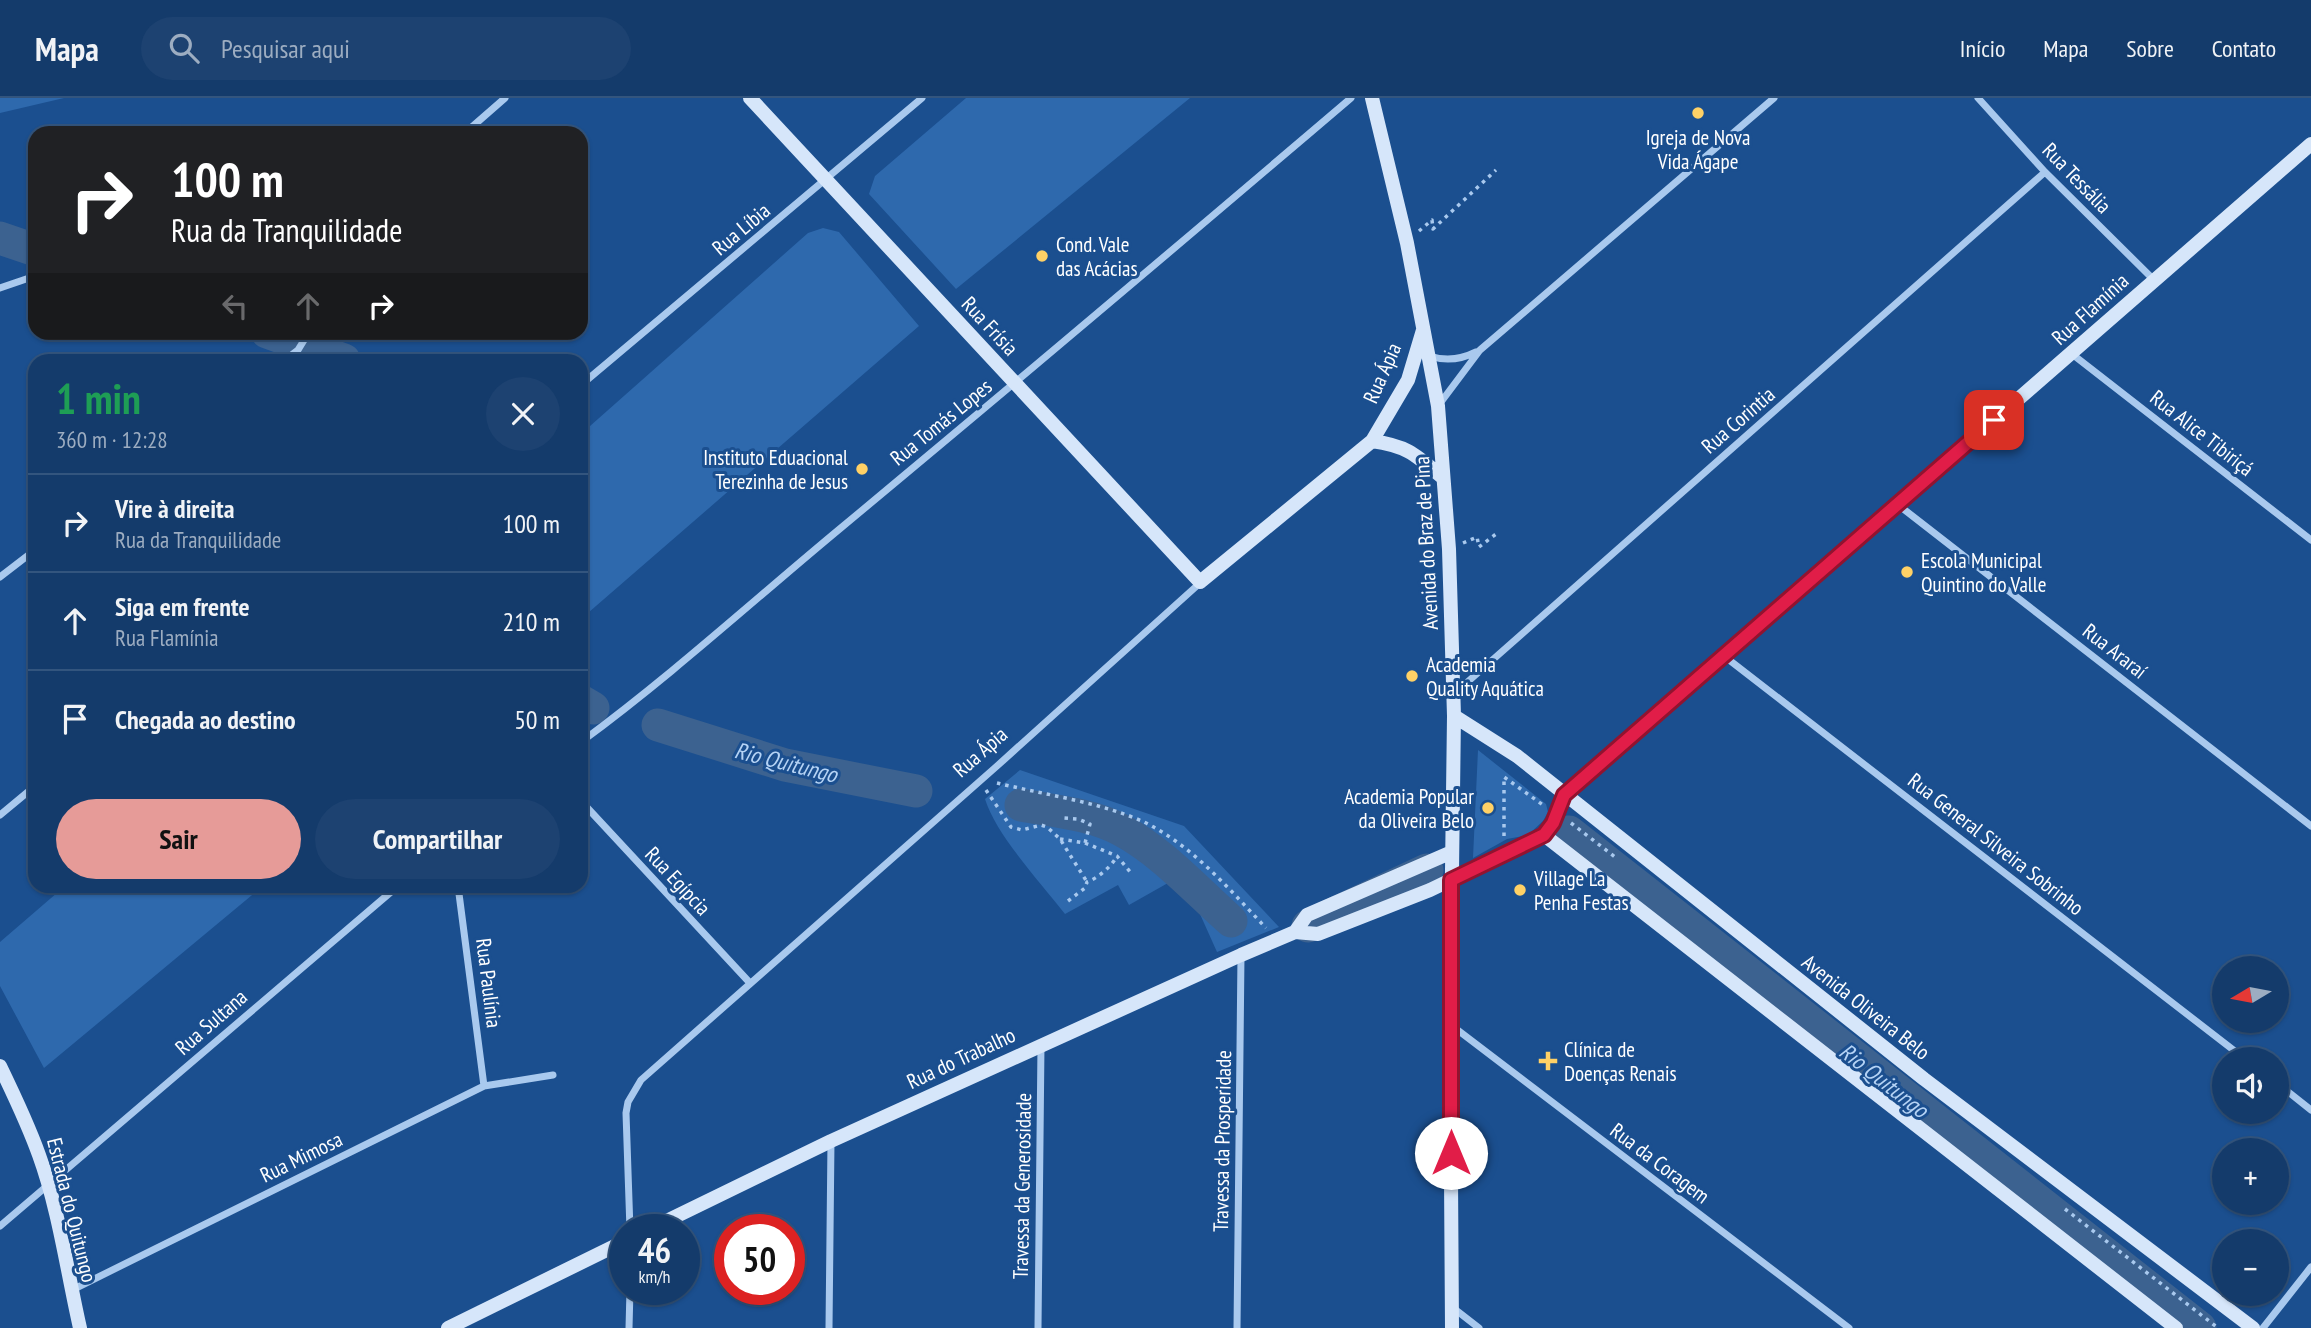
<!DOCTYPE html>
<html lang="pt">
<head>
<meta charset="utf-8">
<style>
	:root { --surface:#143b6b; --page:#1d4271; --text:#f1f3f6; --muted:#9dadc1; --line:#33557e; --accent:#e69b98 }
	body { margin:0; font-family:"PT Sans Narrow",sans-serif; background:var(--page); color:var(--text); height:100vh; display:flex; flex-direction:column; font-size:26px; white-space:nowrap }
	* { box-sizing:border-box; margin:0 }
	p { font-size:23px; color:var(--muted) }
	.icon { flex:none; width:38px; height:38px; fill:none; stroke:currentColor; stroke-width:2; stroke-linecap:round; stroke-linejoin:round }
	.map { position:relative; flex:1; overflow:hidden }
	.sheet { position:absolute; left:28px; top:256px; width:560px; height:539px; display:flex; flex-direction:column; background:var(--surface); border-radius:21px; box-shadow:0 2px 5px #0004,0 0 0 2px var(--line) }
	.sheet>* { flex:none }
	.banner { position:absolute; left:28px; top:28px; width:560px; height:214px; border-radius:21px; box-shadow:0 2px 5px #0004,0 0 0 2px var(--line); background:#202124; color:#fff; overflow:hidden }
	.needle { width:46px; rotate:260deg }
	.controls { position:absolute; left:2212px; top:858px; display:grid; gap:14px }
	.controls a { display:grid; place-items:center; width:77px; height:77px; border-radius:50%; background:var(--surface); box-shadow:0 2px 5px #0004,0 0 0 2px var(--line); font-size:35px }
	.speed { position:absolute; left:609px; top:1116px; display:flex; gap:14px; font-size:35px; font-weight:700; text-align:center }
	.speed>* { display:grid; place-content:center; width:91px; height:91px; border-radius:50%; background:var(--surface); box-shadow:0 2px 5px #0004,0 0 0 2px var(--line); line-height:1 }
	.speed small { font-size:18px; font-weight:400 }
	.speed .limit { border:10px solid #d22; background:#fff; color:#111 }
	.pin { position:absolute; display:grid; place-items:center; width:60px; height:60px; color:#fff; margin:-30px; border-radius:14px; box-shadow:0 4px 10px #0006 }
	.me { position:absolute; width:77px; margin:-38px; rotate:0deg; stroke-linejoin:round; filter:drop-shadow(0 0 5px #0008) }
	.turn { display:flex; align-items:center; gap:24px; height:147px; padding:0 28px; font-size:32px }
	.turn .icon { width:91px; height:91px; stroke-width:2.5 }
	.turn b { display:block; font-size:49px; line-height:60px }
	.lanes { display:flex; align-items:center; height:66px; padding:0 28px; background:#0003; justify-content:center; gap:35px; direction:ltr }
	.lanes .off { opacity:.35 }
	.round { display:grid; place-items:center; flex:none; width:74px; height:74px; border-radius:37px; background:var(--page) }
	.headline { display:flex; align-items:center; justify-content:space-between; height:119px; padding:0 28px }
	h1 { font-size:42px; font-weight:800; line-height:52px; color:#1e9e55 }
	.cta { display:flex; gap:14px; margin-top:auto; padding:14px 28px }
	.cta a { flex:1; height:80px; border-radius:42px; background:var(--accent); color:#111; font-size:28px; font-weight:800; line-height:80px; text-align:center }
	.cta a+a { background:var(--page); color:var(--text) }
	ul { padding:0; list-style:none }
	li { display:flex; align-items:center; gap:21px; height:98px; padding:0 28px; border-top:2px solid var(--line) }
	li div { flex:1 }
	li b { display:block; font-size:26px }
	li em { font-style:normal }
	header { display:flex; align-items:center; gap:42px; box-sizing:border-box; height:98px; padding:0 35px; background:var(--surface); border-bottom:2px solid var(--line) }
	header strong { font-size:33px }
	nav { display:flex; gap:38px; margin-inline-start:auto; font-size:24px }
	.search { width:490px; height:63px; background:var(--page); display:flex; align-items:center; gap:18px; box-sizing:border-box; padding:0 24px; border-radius:38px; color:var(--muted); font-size:26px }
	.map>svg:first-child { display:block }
	.green { fill:#2e69ad }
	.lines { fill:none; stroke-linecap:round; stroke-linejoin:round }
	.river { stroke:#3c6290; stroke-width:33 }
	.path { stroke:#a9c9ee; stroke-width:3.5; stroke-dasharray:3.5 5; stroke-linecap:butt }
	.street { stroke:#a9c9ee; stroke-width:7 }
	.secondary { stroke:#d6e6fa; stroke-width:14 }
	.route-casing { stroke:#92132f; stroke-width:18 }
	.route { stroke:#e11d48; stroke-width:12 }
	.poi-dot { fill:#ffd166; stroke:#1b4f8f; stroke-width:2.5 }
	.labels { text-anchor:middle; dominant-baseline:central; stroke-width:6; stroke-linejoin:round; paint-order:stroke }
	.poi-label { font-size:21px; fill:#fff; stroke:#1b4f8f; text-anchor:start }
	.street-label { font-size:21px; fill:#fff; stroke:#1b4f8f }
	.water-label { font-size:23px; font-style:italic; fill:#b5d3f5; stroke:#1b4f8f }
</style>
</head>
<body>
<header>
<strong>Mapa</strong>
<div class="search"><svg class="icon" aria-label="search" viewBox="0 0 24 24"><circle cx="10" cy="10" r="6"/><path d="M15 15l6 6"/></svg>Pesquisar aqui</div>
<nav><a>Início</a><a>Mapa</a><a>Sobre</a><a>Contato</a></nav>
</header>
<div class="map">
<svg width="2311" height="1230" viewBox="0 0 2311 1230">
	<rect width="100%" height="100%" fill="#1b4f8f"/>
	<!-- green -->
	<path class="green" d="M0,0H64L0,15Z
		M966,0H1190L956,191L869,96L875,78Z
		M823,130L839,134L919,228L581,521V336L808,135Z
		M1478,652L1546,706L1548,714L1543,723L1528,737L1507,741L1473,760Z
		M1020,672L1184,728L1279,829L1217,854L1191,796L1175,781L1129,807L1118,787L1065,816C1041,785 996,737 985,701Z
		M65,788H263L44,970L0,888V844Z"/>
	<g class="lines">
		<!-- river -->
		<path class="river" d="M0,140L35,152
			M267,234L344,262
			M581,603L593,610
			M658,627L785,667L916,693
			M1021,707C1054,713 1091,716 1121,732C1161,753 1197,793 1231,823
			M1569,734L2200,1230
			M1308,828L1427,772"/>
		<!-- path -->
		<path class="path" d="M1419,133L1432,122L1433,131L1496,72
			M1463,445L1477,439L1479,449L1496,436
			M997,685C1042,696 1103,705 1144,724C1193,748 1229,791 1266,830
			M986,692L1011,729L1022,732L1041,727L1047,729L1060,741L1087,784
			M1571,725L1615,759
			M1504,738V679L1543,707
			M1060,741L1085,745L1090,726L1078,721L1064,720
			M1085,745L1117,758L1131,775
			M1068,803L1085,790L1087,784C1098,780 1111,769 1117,758
			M2065,1111L2218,1230"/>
		<!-- street -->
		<path class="street" d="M1978,0L2045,74L2154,182
			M465,35L505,0
			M0,190L35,178
			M2072,256L2311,442
			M1429,258C1445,263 1460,262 1476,254
			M285,262L298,252L309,234
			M581,287L922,0
			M1438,308L1480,252L1774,0
			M1897,406L2311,728
			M0,479L35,452
			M1724,558L2245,961
			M1455,595L2045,74
			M581,644C672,577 755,501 842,429C1013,287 1182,144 1351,0
			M581,703L750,885
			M0,717L35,688
			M458,788L484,988
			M1451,927L1849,1230
			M2277,985L2311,1012
			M0,1128L398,788
			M630,1132L626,1015L628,1004L641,982L997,668L1200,485
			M72,1192L484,988L553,977
			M1452,1209L1479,1230
			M629,1230L630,1192
			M829,1230L831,1043
			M1038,1230L1041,947
			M1237,1230L1241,857
			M2263,1230L2311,1169"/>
		<!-- secondary -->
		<path class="secondary" d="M750,0L1200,484L1372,343L1408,282L1423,232
			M1372,0L1407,145L1438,308L1449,451L1454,618L1450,927L1452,1230
			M1372,343C1408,348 1416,357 1443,380
			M1454,618L1517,658L1924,981L2253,1230
			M1544,737L2176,1230
			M1295,834L1307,817L1452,754
			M0,968C14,997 28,1026 39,1057C59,1112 67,1173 80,1230
			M648,1132L831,1043L1241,857L1295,834L1318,836L1430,792L1544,737L1553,725L1564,697L2311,46
			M448,1230L625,1143"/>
	</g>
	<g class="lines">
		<!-- route casing -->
		<g class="route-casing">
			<path id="route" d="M1451,1055V782L1544,737L1553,725L1564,697L1994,322"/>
		</g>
		<!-- route -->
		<use href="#route" class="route"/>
	</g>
	<!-- markers -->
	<g class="poi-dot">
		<circle cx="1698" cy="15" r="7"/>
		<circle cx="1042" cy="158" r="7"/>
		<circle cx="862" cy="371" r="7"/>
		<circle cx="1907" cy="474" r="7"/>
		<circle cx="1412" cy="578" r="7"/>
		<circle cx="1488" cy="710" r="7"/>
		<circle cx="1520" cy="792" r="7"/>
		<path d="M1544.5 952.5h7v7h7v7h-7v7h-7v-7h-7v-7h7z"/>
	</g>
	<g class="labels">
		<!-- poi labels -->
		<g class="poi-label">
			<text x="1698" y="39" text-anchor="middle">Igreja de Nova<tspan x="1698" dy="24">Vida Ágape</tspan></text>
			<text x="1056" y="146">Cond. Vale<tspan x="1056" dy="24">das Acácias</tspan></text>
			<text x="848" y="359" text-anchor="end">Instituto Eduacional<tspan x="848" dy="24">Terezinha de Jesus</tspan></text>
			<text x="1921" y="462">Escola Municipal<tspan x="1921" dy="24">Quintino do Valle</tspan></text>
			<text x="1426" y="566">Academia<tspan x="1426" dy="24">Quality Aquática</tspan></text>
			<text x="1474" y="698" text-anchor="end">Academia Popular<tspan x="1474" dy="24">da Oliveira Belo</tspan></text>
			<text x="1534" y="780">Village La<tspan x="1534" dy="24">Penha Festas</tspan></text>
			<text x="1564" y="951">Clínica de<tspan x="1564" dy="24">Doenças Renais</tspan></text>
		</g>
		<!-- street labels -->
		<g class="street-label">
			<text transform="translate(2077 80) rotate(46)">Rua Tessália</text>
			<text transform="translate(741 131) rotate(-40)">Rua Líbia</text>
			<text transform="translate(2090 211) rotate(-42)">Rua Flamínia</text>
			<text transform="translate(990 228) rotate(47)">Rua Frísia</text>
			<text transform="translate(1382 275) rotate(-66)">Rua Ápia</text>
			<text transform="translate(1738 322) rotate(-41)">Rua Corintia</text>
			<text transform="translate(941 324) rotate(-39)">Rua Tomás Lopes</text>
			<text transform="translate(2202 335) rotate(38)">Rua Alice Tibiriçá</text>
			<text transform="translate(1426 445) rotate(-93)">Avenida do Braz de Pina</text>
			<text transform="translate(2115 553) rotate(38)">Rua Araraí</text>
			<text transform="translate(980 654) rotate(-41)">Rua Ápia</text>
			<text transform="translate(1996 746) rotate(38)">Rua General Silveira Sobrinho</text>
			<text transform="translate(678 783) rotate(47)">Rua Egípcia</text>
			<text transform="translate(489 885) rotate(83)">Rua Paulínia</text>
			<text transform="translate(1866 909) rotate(38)">Avenida Oliveira Belo</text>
			<text transform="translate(211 924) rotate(-41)">Rua Sultana</text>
			<text transform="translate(961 960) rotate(-25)">Rua do Trabalho</text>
			<text transform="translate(1222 1043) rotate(-89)">Travessa da Prosperidade</text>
			<text transform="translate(301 1059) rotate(-26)">Rua Mimosa</text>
			<text transform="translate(1660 1065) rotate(37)">Rua da Coragem</text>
			<text transform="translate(1022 1088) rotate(-89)">Travessa da Generosidade</text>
			<text transform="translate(72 1112) rotate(76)">Estrada do Quitungo</text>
		</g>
		<!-- water labels -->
		<g class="water-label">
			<text transform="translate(786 664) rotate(14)">Rio Quitungo</text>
			<text transform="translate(1884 982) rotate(38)">Rio Quitungo</text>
		</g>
	</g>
</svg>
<div class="controls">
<a><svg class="needle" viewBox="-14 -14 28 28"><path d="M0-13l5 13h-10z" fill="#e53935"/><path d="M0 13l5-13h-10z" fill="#9dadc1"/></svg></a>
<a><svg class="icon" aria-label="sound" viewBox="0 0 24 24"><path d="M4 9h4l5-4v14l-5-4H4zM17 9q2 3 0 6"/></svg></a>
<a>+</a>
<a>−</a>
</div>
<div class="speed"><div>46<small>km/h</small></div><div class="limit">50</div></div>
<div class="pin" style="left:1994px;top:322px;background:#d93025"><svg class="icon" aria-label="arrive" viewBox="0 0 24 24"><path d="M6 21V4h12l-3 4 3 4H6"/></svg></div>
<svg class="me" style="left:1451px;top:1055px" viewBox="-20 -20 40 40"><circle r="19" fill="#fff"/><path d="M0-13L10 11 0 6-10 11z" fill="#e11d48"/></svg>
<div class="banner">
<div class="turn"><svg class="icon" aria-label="right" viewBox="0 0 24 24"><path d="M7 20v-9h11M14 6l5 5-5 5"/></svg><div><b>100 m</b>Rua da Tranquilidade</div></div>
<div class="lanes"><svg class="icon off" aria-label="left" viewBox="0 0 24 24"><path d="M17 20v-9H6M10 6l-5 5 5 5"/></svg><svg class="icon off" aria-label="ahead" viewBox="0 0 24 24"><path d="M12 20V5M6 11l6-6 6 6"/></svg><svg class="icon" aria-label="right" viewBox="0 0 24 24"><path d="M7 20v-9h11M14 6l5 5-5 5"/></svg></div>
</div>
<section class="sheet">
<div class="headline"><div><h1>1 min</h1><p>360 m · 12:28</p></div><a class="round"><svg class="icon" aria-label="close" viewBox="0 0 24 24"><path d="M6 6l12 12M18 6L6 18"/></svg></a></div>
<ul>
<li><svg class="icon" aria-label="right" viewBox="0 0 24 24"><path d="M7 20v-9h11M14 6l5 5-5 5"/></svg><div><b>Vire à direita</b><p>Rua da Tranquilidade</p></div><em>100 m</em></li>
<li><svg class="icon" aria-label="ahead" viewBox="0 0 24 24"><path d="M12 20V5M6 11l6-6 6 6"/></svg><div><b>Siga em frente</b><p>Rua Flamínia</p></div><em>210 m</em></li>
<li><svg class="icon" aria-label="arrive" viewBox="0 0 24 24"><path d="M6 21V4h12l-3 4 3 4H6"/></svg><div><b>Chegada ao destino</b></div><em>50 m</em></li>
</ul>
<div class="cta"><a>Sair</a><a>Compartilhar</a></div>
</section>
</div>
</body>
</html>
